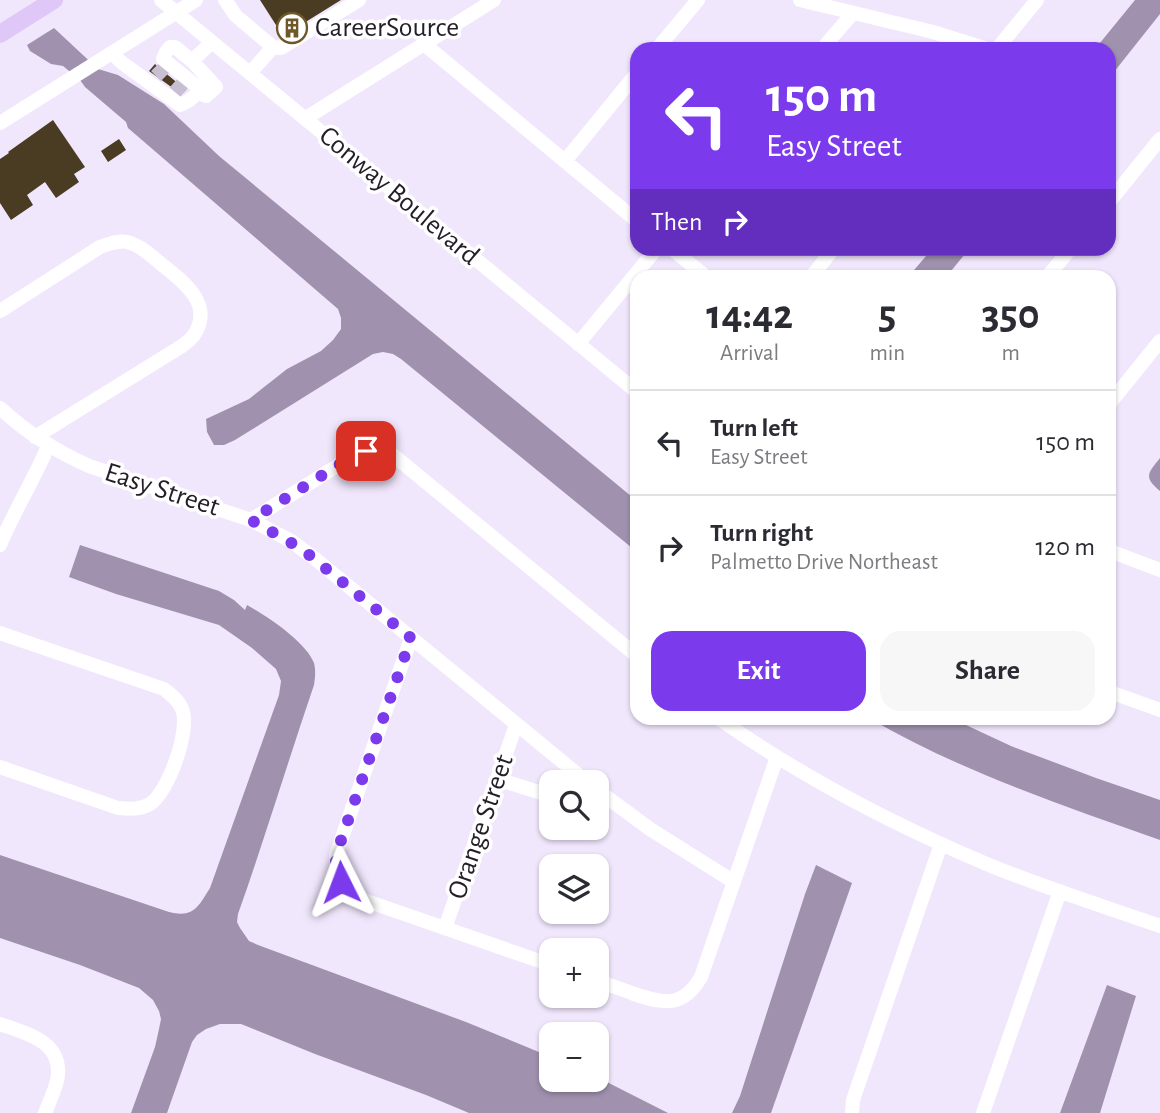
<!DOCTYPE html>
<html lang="en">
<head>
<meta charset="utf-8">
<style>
	:root { --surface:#fff; --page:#f7f7f7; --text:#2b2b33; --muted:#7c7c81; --line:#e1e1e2; --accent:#7c3aed }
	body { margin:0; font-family:"Alegreya Sans",sans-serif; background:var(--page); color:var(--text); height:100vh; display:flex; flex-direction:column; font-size:26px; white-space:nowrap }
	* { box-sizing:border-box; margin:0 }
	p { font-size:23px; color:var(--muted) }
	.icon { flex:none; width:38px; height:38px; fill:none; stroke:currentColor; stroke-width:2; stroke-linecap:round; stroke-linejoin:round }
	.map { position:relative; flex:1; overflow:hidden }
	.side { position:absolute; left:630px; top:270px; width:486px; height:455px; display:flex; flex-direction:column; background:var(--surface); border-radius:21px; box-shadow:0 2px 5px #0004 }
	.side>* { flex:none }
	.hud { position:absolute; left:630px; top:42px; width:486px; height:214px; border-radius:21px; box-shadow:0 2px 5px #0004; background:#7c3aed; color:#fff; overflow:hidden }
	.tools { position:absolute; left:539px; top:770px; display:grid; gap:14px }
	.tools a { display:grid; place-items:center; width:70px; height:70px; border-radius:14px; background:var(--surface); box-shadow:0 2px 5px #0004; font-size:35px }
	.pin { position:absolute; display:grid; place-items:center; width:60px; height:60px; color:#fff; margin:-30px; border-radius:14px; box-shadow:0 4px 10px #0006 }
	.me { position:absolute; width:77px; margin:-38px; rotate:357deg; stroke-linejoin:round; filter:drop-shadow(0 0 5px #0008) }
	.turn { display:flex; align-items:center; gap:24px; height:147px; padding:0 21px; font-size:32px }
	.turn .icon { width:91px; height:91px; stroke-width:2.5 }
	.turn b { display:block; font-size:49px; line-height:60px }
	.then { display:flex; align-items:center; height:66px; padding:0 21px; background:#0003; gap:14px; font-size:26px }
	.eta { display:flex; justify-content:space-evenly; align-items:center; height:119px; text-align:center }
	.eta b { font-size:42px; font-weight:600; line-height:49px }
	.action { display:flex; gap:14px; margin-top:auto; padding:14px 21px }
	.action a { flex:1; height:80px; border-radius:21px; background:var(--accent); color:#fff; font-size:28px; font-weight:600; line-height:80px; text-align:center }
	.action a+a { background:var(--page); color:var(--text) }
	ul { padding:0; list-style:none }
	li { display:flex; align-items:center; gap:21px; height:105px; padding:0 21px; border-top:2px solid var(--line) }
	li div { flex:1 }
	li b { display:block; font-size:26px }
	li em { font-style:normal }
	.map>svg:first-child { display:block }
	.water { fill:#a092af }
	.building { fill:#4a3c22 }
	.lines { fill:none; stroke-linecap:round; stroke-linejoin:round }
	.minor-tunnel { stroke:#c8bfd2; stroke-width:14; stroke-dasharray:14 7; stroke-linecap:butt }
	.minor { stroke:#fff; stroke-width:14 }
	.major { stroke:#dfc7f7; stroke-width:18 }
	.route { stroke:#7c3aed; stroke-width:12; stroke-dasharray:0 21.6 }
	.labels { text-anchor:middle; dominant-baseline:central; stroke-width:7; stroke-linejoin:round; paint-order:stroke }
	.poi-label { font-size:28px; fill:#231e27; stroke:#fff; text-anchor:start }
	.street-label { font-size:28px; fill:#231e27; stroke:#fff }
</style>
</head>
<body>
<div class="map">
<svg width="1160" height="1113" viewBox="0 0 1160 1113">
	<rect width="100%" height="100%" fill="#f1e7fd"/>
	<!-- water -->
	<path class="water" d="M1135,0H1160V14L1110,77V49H1095Z
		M54,28L98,69L118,75L164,104L219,156L637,501V552L401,359L393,354L383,352L373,354L235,440L224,445H214L207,432L206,419L249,399L287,369L321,351L333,340L341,329V318L338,309L128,128L126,122L85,87L80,80L63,66L51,64L30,51L27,45Z
		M932,249V248L969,249L947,276H909Z
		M1160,458V491C1143,477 1148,473 1160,458Z
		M80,545L219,591L234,600L245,610L247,605C267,616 306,642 314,663C316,671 315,678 314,685C288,761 265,838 238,914L237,922L240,928L249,941L258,945L466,1022L551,1057V1080H597V1077L668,1113H469L426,1095L315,1054L241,1024H220L206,1029L197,1035L192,1042L167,1113H131L155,1047L159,1029L161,1019L159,1011L153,1000L139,988L80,965L0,938V855L169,912C194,918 198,907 210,888L279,695L281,681L276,669L252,648L219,625L116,594L69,577Z
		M869,718H951L1011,746L1096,778L1160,800V840C1061,805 960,771 869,718Z
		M816,865L852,883L771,1113H732L740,1096L805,894Z
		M1107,985L1136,996L1100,1113H1060Z"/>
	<!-- building -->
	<path class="building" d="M260,0H341L283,36Z
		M155,64L157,66L186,90L181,94L149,71Z
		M53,120L85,167L74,174L79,182L56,198L45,182L27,195L33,205L11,220L0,203V159L9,153L8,152Z
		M119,139L126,150L108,162L101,151Z"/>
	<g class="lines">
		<!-- minor-tunnel -->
		<path class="minor-tunnel" d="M156,76L166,66
			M175,92L184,82"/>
		<!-- minor -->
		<path class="minor" d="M161,0L637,392
			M225,0L236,16L273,47L250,73
			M800,0L933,32L987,49
			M424,44L637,221
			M273,47L281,48L359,0
			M657,49L698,0
			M822,49L853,13
			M997,49L1037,0
			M112,53L121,62L180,105C195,99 199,91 208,78L192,61L212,42
			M192,61L175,47H170L166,52L163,59L200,89
			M198,93L206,96L216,87L208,78
			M306,118L494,0
			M0,123L196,0
			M565,161L637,73
			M1110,201L1160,139
			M671,248L705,276
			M812,276L834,248
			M1048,276L1071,248
			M0,311L100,247C109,244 118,240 127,242C140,245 150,255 160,263C181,280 215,303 194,335C191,339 186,343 182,346L35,437
			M578,344L657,248
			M1110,403L1160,341
			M0,408C27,433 55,451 89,466L251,520L291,541L314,558L587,782
			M251,520L353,456C368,450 378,450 393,455L637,656
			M0,545C14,511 34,480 48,446
			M1110,551L1160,570
			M0,633L164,689C171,695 179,700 182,709C191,729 168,793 150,804C140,810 129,809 118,808L0,767
			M411,638L336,855C336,878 341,888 361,899L551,965
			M1110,692L1160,710
			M718,718C802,777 894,825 989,865C1045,888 1103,906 1160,926
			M497,779L551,796
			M597,790L650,829L734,882
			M445,928L516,725
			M597,981C609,985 622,989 634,994C664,1004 683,1008 701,977L777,757
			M0,1024C28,1034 65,1042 57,1081C54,1092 49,1103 45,1113
			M852,1113L853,1100L941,844
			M983,1113L1060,891"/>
		<!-- major -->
		<path class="major" d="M0,34L54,0"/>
	</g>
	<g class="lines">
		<!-- route -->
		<path class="route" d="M341,882L336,869V855L411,638L302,549L251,520L353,456L366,451"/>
	</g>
	<!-- icons -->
	<defs>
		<g id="building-ring" transform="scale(1.575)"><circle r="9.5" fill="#fff" stroke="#6f5728" stroke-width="1.5"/><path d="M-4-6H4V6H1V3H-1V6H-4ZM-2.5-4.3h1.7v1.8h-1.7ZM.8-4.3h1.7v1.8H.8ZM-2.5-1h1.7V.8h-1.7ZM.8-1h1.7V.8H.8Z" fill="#6f5728"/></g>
	</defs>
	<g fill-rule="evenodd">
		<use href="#building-ring" x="292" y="28"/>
	</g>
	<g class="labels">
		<!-- poi labels -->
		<g class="poi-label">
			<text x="315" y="28">CareerSource</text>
		</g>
		<!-- street labels -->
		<g class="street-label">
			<text transform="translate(399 196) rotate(40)">Conway Boulevard</text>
			<text transform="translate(162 490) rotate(18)">Easy Street</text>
			<text transform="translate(481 827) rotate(-71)">Orange Street</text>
		</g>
	</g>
</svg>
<div class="tools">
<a><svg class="icon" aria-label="search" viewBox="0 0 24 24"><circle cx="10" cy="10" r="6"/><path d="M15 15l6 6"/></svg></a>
<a><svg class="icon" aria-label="layers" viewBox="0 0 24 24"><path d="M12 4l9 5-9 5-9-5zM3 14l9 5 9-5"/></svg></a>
<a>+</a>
<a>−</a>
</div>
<div class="pin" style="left:366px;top:451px;background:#d93025"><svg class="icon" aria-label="arrive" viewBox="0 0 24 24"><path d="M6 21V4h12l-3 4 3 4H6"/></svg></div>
<svg class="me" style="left:341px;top:882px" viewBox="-20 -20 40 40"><path d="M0-17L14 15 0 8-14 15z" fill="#7c3aed" stroke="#fff" stroke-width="4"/></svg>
<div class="hud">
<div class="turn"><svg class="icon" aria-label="left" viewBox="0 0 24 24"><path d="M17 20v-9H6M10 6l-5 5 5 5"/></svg><div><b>150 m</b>Easy Street</div></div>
<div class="then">Then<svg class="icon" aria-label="right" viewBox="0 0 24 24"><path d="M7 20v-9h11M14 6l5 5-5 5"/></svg></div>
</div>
<section class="side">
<div class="eta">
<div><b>14:42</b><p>Arrival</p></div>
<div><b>5</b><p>min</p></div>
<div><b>350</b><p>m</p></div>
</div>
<ul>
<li><svg class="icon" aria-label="left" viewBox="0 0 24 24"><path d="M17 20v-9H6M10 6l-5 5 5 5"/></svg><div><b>Turn left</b><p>Easy Street</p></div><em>150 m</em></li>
<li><svg class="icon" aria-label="right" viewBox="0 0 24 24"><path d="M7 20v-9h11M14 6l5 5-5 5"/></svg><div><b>Turn right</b><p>Palmetto Drive Northeast</p></div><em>120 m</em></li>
</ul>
<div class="action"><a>Exit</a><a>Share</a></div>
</section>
</div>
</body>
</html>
